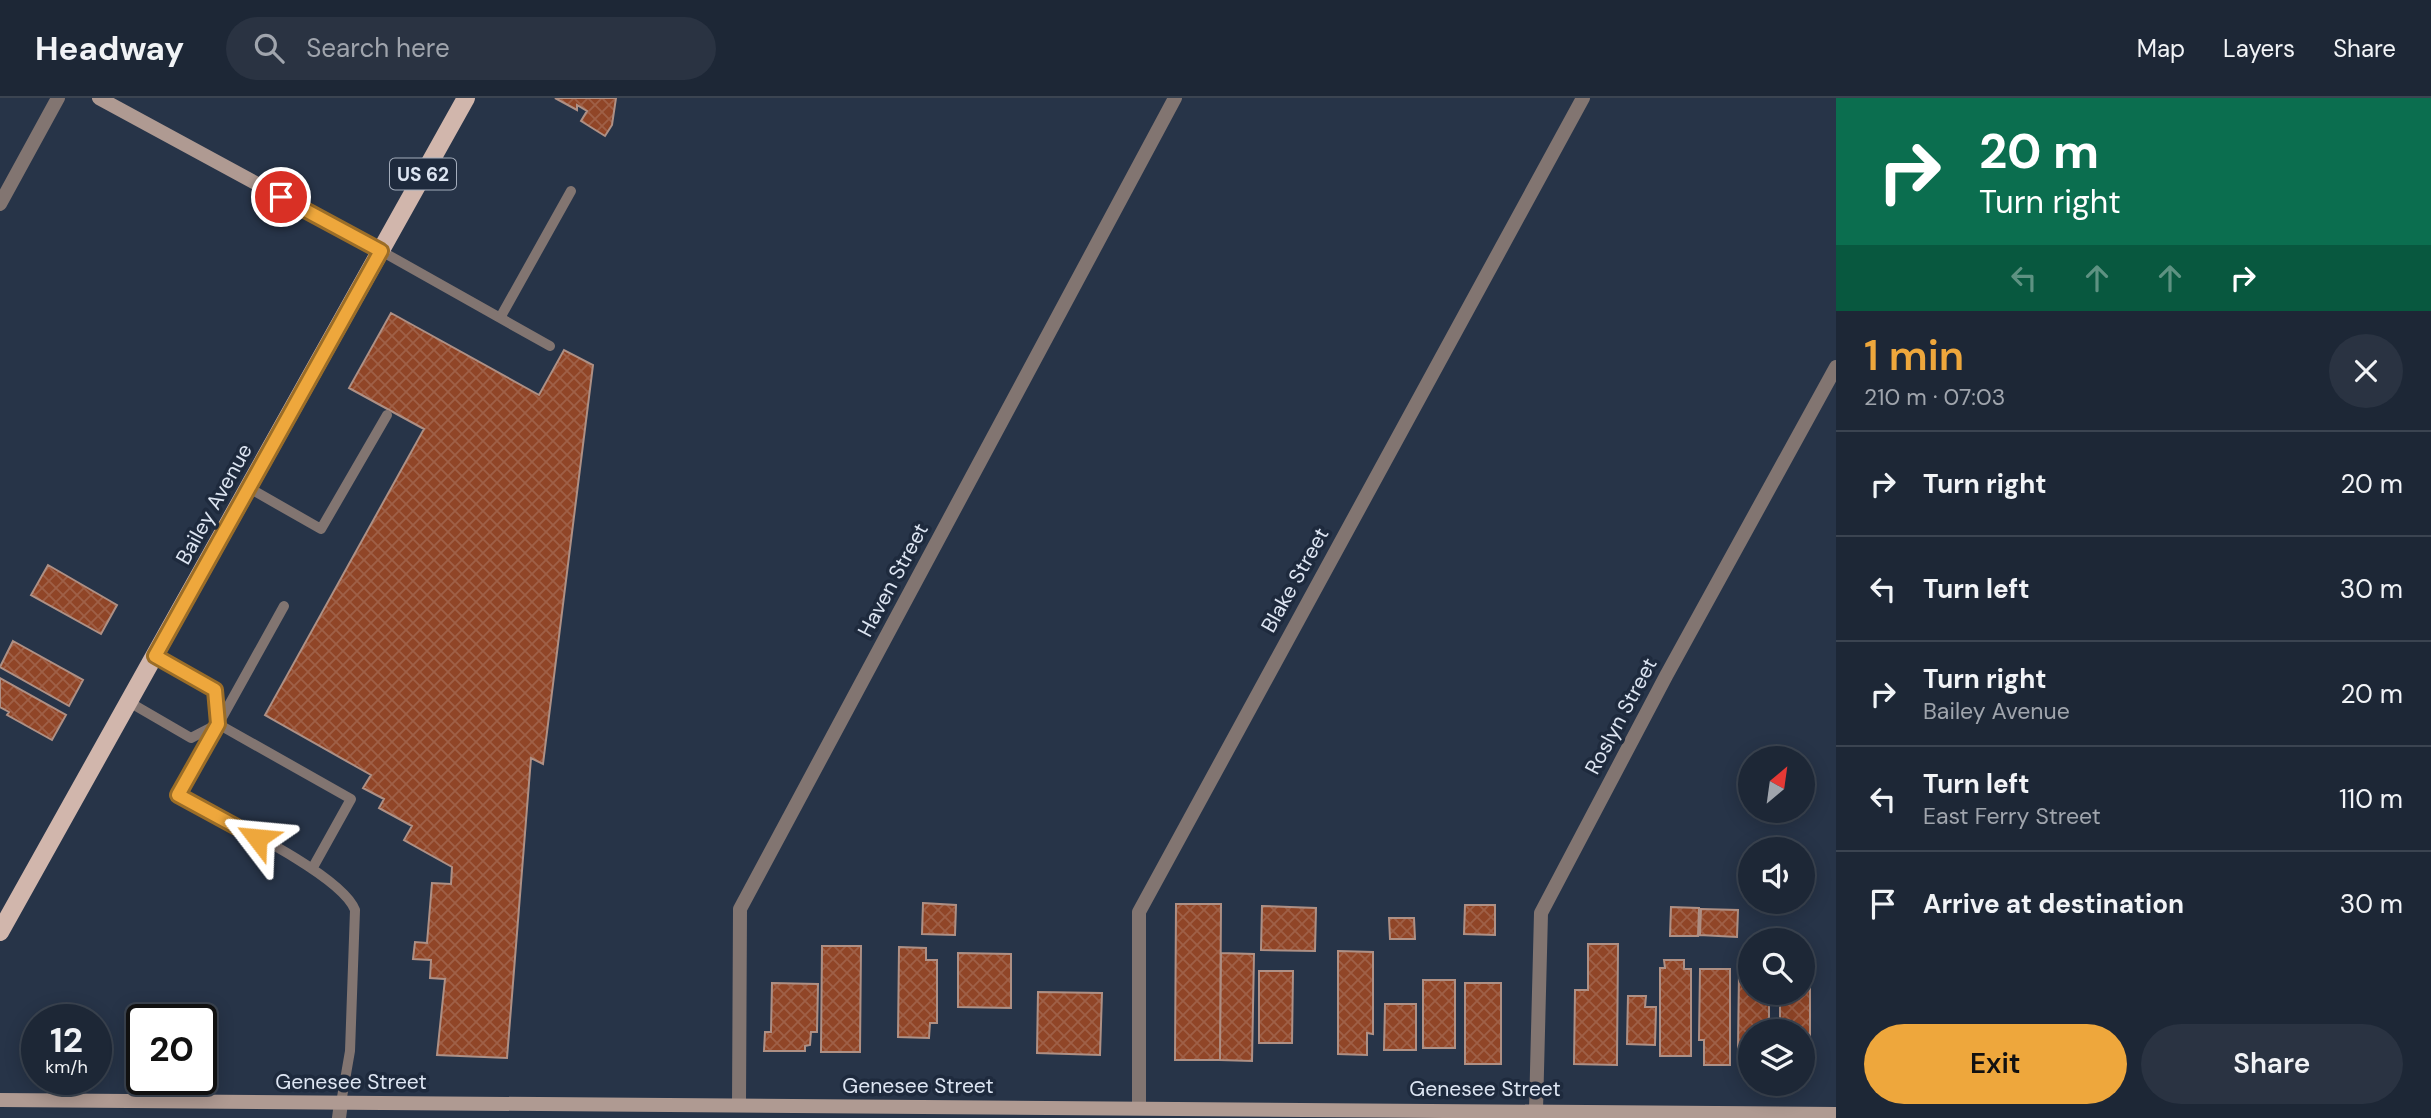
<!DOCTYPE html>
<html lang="en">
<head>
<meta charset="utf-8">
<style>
	:root { --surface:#1d2736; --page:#2a3342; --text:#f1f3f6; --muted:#a0a5ad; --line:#3b4451; --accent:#eea73c }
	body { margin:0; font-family:"DM Sans",sans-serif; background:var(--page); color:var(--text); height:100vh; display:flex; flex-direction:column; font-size:26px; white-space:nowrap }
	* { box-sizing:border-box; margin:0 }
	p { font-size:23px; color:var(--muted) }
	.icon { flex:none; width:38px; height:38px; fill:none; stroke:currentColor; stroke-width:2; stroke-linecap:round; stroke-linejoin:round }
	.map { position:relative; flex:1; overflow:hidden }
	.drawer { display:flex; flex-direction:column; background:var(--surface); width:595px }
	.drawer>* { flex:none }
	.banner { background:#0b6e4f; color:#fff; overflow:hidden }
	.needle { width:46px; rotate:29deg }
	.fabs { position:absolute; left:1738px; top:648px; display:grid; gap:14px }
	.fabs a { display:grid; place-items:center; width:77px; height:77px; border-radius:50%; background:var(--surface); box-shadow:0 4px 18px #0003,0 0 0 2px var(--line); font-size:35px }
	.speed { position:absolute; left:21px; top:906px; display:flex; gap:14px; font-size:35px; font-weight:700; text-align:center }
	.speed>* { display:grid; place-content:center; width:91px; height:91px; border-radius:50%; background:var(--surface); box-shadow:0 4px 18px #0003,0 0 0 2px var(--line); line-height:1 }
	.speed small { font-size:18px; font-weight:400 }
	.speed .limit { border:4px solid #111; border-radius:10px; background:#fff; color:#111 }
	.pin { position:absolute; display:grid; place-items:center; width:60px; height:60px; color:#fff; margin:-30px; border:4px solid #fff; border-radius:50%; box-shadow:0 2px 7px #0007 }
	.me { position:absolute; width:77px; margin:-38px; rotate:299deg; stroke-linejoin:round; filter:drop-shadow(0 0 5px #0008) }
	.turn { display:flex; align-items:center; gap:24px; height:147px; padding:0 28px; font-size:32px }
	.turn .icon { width:91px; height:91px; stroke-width:2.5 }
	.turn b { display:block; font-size:49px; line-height:60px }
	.lanes { display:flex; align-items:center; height:66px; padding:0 28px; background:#0003; justify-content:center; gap:35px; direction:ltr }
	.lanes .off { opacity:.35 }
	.round { display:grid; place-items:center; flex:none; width:74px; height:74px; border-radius:37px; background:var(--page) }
	.summary { display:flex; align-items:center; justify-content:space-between; height:119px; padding:0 28px }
	h1 { font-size:42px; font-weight:600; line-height:52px; color:var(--accent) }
	.button { display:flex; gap:14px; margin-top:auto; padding:14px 28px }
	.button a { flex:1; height:80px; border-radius:42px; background:var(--accent); color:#111; font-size:28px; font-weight:600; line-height:80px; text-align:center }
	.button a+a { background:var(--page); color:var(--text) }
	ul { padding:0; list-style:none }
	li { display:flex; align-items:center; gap:21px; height:105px; padding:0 28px; border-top:2px solid var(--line) }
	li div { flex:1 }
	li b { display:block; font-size:26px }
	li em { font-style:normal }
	header { display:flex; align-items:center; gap:42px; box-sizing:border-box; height:98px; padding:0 35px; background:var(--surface); border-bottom:2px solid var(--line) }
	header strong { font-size:33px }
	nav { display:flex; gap:38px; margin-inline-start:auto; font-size:24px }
	.search { width:490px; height:63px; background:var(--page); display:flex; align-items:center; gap:18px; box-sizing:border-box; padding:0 24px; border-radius:38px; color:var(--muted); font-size:26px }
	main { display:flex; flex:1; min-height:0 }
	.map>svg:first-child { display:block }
	.building { fill:url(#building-cross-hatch); stroke:#ae9085; stroke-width:2 }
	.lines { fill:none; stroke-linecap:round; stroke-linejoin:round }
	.lane { stroke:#827571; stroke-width:10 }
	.street { stroke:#827571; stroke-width:14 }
	.secondary { stroke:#af9a92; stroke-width:14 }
	.primary { stroke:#d1b6ac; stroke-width:18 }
	.route-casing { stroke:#9b6d27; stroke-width:18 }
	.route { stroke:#eea73c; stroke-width:12 }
	.labels { text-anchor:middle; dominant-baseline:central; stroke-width:7; stroke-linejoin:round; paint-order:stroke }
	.shield { fill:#1e2a3d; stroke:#a4adbc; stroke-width:2 }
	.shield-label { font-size:19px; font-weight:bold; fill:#dde5f2 }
	.street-label { font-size:21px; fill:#dde5f2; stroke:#1e2a3d }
</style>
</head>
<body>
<header>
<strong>Headway</strong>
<div class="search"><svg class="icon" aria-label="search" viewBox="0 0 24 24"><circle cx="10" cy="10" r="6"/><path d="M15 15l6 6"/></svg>Search here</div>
<nav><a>Map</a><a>Layers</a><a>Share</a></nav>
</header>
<main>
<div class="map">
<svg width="1836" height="1020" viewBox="0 0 1836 1020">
	<defs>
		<pattern id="building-cross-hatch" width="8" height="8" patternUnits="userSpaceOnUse" patternTransform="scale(1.75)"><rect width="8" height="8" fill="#904527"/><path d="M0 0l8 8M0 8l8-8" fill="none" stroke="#9f6047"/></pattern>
	</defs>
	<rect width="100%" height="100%" fill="#273448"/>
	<!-- building -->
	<path class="building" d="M555,0H616L612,27L605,38L581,23L587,13L577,7V12Z
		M391,215L539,297L564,252L593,267L543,666L531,660L507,960L437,957L445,881L430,880L431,862L413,861L415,844L427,845L432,785L451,786L452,769L404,742L412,728L379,710L384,701L363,690L371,677L265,617L424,331L349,290Z
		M48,467L117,507L101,536L31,497Z
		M13,543L83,582L69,608L0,569Z
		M0,580L66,617L52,642L7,617L9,614L0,609Z
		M923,805L956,807L955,837L922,836Z
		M1176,806H1221L1220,962H1175Z
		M1465,807H1495V837L1464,836Z
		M1262,808L1316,810L1315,853L1261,852Z
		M1671,809L1699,810L1698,838H1670Z
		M1701,811L1738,812L1737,839L1700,837Z
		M1389,820H1414L1415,841H1390Z
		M1588,846H1618L1617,967L1574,966L1575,892H1588Z
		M822,848H861L860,954H821Z
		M899,849L926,850V862H937V925H930L929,940L898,939Z
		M1338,853L1373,854V936L1367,935V957L1338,956Z
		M958,855L1011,856V910L958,909Z
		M1221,855L1254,856L1252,963L1220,962Z
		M1664,862H1684V871H1691V958H1660V870H1665Z
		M1700,871H1730V967H1704V942H1699Z
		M1802,872H1810V952H1802V933H1780V894H1802Z
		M1259,873H1293L1292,945H1259Z
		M1739,873H1750V894H1769V933H1750V950H1738Z
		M1423,882H1455V950H1423Z
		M772,885L818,886L817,934H811L810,947L805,948V953H764L765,934H771Z
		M1465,885H1501V966H1465Z
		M1038,894L1102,895L1100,957L1037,955Z
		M1628,898H1646L1645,909H1656L1655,947L1627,946Z
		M1385,906H1416V952H1384Z"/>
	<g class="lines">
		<!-- lane -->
		<path class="lane" d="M381,153L550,248
			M500,220L571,93
			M249,390L321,431L387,317
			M284,508L179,697C217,718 341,775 355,812L350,953L341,1005
			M155,558L215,592L218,626
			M129,604L191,640L218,626
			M218,626L351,701L312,771"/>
		<!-- street -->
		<path class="street" d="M0,106L58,0
			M739,1007L740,811L1175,0
			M1139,1010V814L1583,0
			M1536,1012L1541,815L1666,578L1836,269
			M339,1020L341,1005"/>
		<!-- secondary -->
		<path class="secondary" d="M99,0L381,153
			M0,1002L1836,1016"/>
		<!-- primary -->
		<path class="primary" d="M0,834L466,0"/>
	</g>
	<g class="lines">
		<!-- route casing -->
		<g class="route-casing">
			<path id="route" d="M257,740L178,697L218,626L215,592L155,558L381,153L281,99"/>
		</g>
		<!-- route -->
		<use href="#route" class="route"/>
	</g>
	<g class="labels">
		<!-- shield labels -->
		<rect class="shield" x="390" y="60.5" width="66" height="31" rx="5"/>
		<g class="shield-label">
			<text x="423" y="76">US 62</text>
		</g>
		<!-- street labels -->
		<g class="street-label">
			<text transform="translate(214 406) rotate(-61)">Bailey Avenue</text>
			<text transform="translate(893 482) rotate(-62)">Haven Street</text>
			<text transform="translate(1295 482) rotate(-61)">Blake Street</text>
			<text transform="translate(1621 618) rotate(-62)">Roslyn Street</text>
			<text x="351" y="984">Genesee Street</text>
			<text x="918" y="988">Genesee Street</text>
			<text x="1485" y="991">Genesee Street</text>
		</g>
	</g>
</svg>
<div class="fabs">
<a><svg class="needle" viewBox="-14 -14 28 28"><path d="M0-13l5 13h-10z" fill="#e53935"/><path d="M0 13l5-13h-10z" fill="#a0a5ad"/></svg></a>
<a><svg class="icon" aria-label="sound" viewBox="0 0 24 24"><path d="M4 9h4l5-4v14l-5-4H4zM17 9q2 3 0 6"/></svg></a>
<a><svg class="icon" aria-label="search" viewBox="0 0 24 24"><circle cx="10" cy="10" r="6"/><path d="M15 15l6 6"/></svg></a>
<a><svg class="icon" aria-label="layers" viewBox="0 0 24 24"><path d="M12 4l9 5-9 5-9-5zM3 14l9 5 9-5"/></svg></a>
</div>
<div class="speed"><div>12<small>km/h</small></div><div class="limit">20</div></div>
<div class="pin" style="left:281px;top:99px;background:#d93025"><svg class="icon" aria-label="arrive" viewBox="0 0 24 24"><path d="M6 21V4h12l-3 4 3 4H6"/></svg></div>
<svg class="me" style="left:257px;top:740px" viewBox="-20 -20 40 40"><path d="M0-17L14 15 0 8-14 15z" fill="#eea73c" stroke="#fff" stroke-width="4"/></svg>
</div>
<section class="drawer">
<div class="banner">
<div class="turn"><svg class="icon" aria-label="right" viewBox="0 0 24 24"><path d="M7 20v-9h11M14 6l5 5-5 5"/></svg><div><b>20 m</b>Turn right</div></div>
<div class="lanes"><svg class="icon off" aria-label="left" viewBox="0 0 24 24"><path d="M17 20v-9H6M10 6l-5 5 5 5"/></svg><svg class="icon off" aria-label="ahead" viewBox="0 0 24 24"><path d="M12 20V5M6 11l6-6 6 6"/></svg><svg class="icon off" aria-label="ahead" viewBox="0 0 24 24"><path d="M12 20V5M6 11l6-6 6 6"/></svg><svg class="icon" aria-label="right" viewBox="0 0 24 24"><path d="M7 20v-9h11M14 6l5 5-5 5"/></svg></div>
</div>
<div class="summary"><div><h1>1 min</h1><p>210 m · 07:03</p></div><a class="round"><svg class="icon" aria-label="close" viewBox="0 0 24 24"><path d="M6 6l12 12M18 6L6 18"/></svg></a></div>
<ul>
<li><svg class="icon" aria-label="right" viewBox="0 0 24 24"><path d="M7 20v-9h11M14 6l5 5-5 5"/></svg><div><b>Turn right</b></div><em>20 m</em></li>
<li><svg class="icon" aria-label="left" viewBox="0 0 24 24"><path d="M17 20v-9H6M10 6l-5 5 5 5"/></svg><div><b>Turn left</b></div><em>30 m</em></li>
<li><svg class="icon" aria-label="right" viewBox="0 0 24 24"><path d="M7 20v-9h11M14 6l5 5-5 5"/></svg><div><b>Turn right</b><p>Bailey Avenue</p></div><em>20 m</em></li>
<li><svg class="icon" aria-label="left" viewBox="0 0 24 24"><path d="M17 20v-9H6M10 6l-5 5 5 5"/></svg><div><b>Turn left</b><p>East Ferry Street</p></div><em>110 m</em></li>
<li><svg class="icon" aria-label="arrive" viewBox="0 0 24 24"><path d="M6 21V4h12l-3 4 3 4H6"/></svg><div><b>Arrive at destination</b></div><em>30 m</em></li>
</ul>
<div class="button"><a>Exit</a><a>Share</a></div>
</section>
</main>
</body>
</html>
